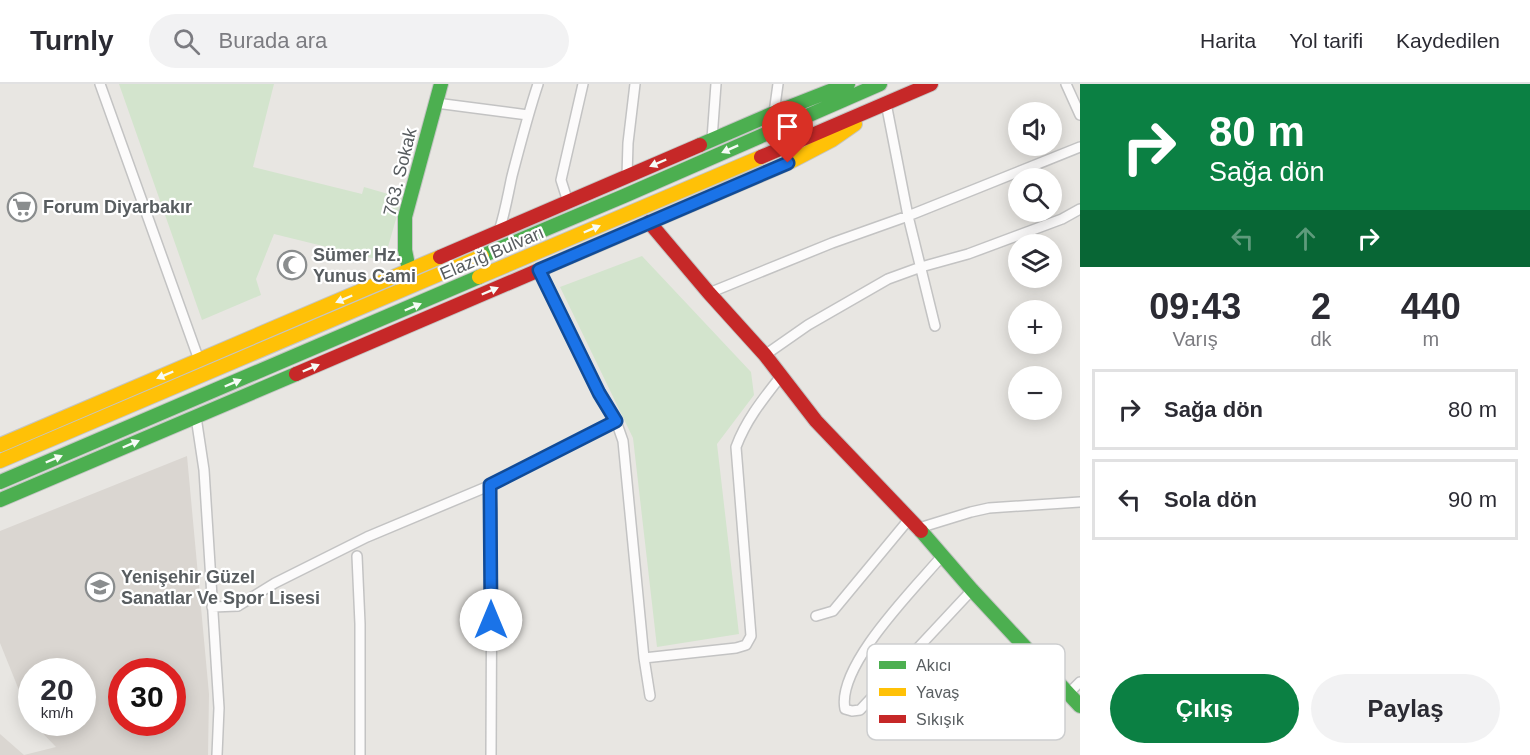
<!DOCTYPE html>
<html lang="tr">
<head>
<meta charset="utf-8">
<style>
	:root { --surface:#fff; --page:#f2f2f3; --text:#2b2b33; --muted:#7c7c81; --line:#e1e1e2; --accent:#0b8043 }
	body { margin:0; font-family:Arial,sans-serif; background:var(--page); color:var(--text); height:100vh; display:flex; flex-direction:column; font-size:22px; white-space:nowrap }
	* { box-sizing:border-box; margin:0 }
	p { font-size:20px; color:var(--muted) }
	.icon { flex:none; width:33px; height:33px; fill:none; stroke:currentColor; stroke-width:2; stroke-linecap:round; stroke-linejoin:round }
	.map { position:relative; flex:1; overflow:hidden }
	.details { display:flex; flex-direction:column; background:var(--surface); width:450px }
	.details>* { flex:none }
	.guide { background:#0b8043; color:#fff; overflow:hidden }
	.fabs { position:absolute; left:1008px; top:18px; display:grid; gap:12px }
	.fabs a { display:grid; place-items:center; width:54px; height:54px; border-radius:50%; background:var(--surface); box-shadow:0 3px 15px #0003; font-size:30px }
	.speed { position:absolute; left:18px; top:574px; display:flex; gap:12px; font-size:30px; font-weight:700; text-align:center }
	.speed>* { display:grid; place-content:center; width:78px; height:78px; border-radius:50%; background:var(--surface); box-shadow:0 3px 15px #0003; line-height:1 }
	.speed small { font-size:15px; font-weight:400 }
	.speed .limit { border:9px solid #d22; background:#fff; color:#111 }
	.pin { position:absolute; display:grid; place-items:center; width:51px; height:51px; color:#fff; margin:-62px -26px; border-radius:50% 50% 50% 0; rotate:-45deg; box-shadow:0 0 6px #0007 }
	.pin .icon { rotate:45deg }
	.me { position:absolute; width:66px; margin:-33px; rotate:0deg; stroke-linejoin:round; filter:drop-shadow(0 0 4px #0008) }
	.turn { display:flex; align-items:center; gap:21px; height:126px; padding:0 30px; font-size:27px }
	.turn .icon { width:78px; height:78px; stroke-width:2.5 }
	.turn b { display:block; font-size:42px; line-height:51px }
	.lanes { display:flex; align-items:center; height:57px; padding:0 30px; background:#0003; justify-content:center; gap:30px; direction:ltr }
	.lanes .off { opacity:.35 }
	.eta { display:flex; justify-content:space-evenly; align-items:center; height:102px; text-align:center }
	.eta b { font-size:36px; font-weight:700; line-height:42px }
	.cta { display:flex; gap:12px; margin-top:auto; padding:12px 30px }
	.cta a { flex:1; height:69px; border-radius:36px; background:var(--accent); color:#fff; font-size:24px; font-weight:700; line-height:69px; text-align:center }
	.cta a+a { background:var(--page); color:var(--text) }
	ul { padding:0; list-style:none }
	li { display:flex; align-items:center; gap:18px; height:81px; margin:0 12px 9px; padding:0 18px; border:3px solid var(--line); border-radius:0px }
	li div { flex:1 }
	li b { display:block; font-size:22px }
	li em { font-style:normal }
	header { display:flex; align-items:center; gap:36px; box-sizing:border-box; height:84px; padding:0 30px; background:var(--surface); border-bottom:2px solid var(--line) }
	header strong { font-size:28px }
	nav { display:flex; gap:33px; margin-inline-start:auto; font-size:21px }
	.search { width:420px; height:54px; background:var(--page); display:flex; align-items:center; gap:15px; box-sizing:border-box; padding:0 21px; border-radius:33px; color:var(--muted); font-size:22px }
	main { display:flex; flex:1; min-height:0 }
	.map>svg:first-child { display:block }
	.education { fill:#dad6d1; fill-rule:evenodd }
	.green { fill:#d3e4cd }
	.lines { fill:none; stroke-linecap:round; stroke-linejoin:round }
	.street-casing { stroke:#c3c3c3; stroke-width:12 }
	.fast-casing { stroke:#c4c5c4; stroke-width:16 }
	.slow-casing { stroke:#c4c5c4; stroke-width:16 }
	.jam-casing { stroke:#c4c5c4; stroke-width:16 }
	.street { stroke:#fcfbfb; stroke-width:9 }
	.fast { stroke:#4caf50; stroke-width:14 }
	.slow { stroke:#ffc107; stroke-width:14 }
	.jam { stroke:#c62828; stroke-width:14 }
	.oneway { fill:#f6fbf6 }
	.route-casing { stroke:#114b97; stroke-width:15 }
	.route { stroke:#1a73e8; stroke-width:10 }
	.labels { text-anchor:middle; dominant-baseline:central; stroke-width:4.5; stroke-linejoin:round; paint-order:stroke }
	.street-label { font-size:18px; fill:#585d60; stroke:#fff }
	.poi-label { font-size:18px; font-weight:bold; fill:#585d60; stroke:#fff; text-anchor:start }
	.key { fill:#fff; stroke:#cdcecf; stroke-width:1.5 }
	.key-label { font-size:16px; fill:#585d60 }
</style>
</head>
<body>
<header>
<strong>Turnly</strong>
<div class="search"><svg class="icon" aria-label="search" viewBox="0 0 24 24"><circle cx="10" cy="10" r="6"/><path d="M15 15l6 6"/></svg>Burada ara</div>
<nav><a>Harita</a><a>Yol tarifi</a><a>Kaydedilen</a></nav>
</header>
<main>
<div class="map">
<svg width="1080" height="671" viewBox="0 0 1080 671">
	<rect width="100%" height="100%" fill="#e8e6e2"/>
	<!-- education -->
	<path class="education" d="M187,372L209,610L208,671H0V650L24,671L56,663L33,639H82V588H32L31,636L0,559V447ZM122,588H172V639H122Z"/>
	<!-- green -->
	<path class="green" d="M119,0H274L253,83L362,110L364,103L402,114L384,177L274,150L256,195L261,211L202,236Z
		M642,172L751,288L754,311L717,360L739,550L657,563L633,354L560,203Z"/>
	<g class="lines">
		<!-- street casing -->
		<g class="street-casing">
			<path id="street" d="M100,0L199,276
				M1066,0L1080,31
				M436,19L528,31
				M886,19L908,132L935,242
				M774,29L778,0
				M712,55L716,0
				M627,92L628,59L635,0
				M568,118L561,96L583,0
				M499,147C505,129 508,110 512,92C520,61 528,30 538,0
				M539,186L599,309L616,337L623,357L644,574L650,612
				M709,209L832,159L908,132L1080,63
				M765,271L808,241L888,195L921,183L968,170L1062,135L1080,125
				M196,333L204,386L219,624L217,671
				M490,401L492,427L491,671
				M919,444L971,428L989,424L1080,418
				M357,472L360,540V671
				M942,472C915,504 836,582 845,625L852,627L860,626L972,506
				M212,523L238,522L275,499L367,453L484,404L616,337
				M816,532L833,527L910,434
				M644,574L736,564L746,561L751,552L736,363C746,336 763,315 781,292
				M1069,609L1080,598
				M952,637L1024,563"/>
		</g>
		<!-- fast casing -->
		<g class="fast-casing">
			<path id="fast" d="M700,61L774,29L848,0
				M482,172L624,112L880,0
				M409,186L405,166V133L441,0
				M0,398L479,193
				M0,416L296,290
				M921,447L972,506L1080,622"/>
		</g>
		<!-- slow casing -->
		<g class="slow-casing">
			<path id="slow" d="M546,183L788,79L832,56L855,40
				M479,193L761,73
				M0,361L440,173
				M0,377L482,172"/>
		</g>
		<!-- jam casing -->
		<g class="jam-casing">
			<path id="jam" d="M761,73L931,0
				M649,138L709,209L765,271L816,337L921,447
				M440,173L700,61
				M296,290L546,183"/>
		</g>
		<!-- street -->
		<use href="#street" class="street"/>
		<!-- fast -->
		<use href="#fast" class="fast"/>
		<!-- slow -->
		<use href="#slow" class="slow"/>
		<!-- jam -->
		<use href="#jam" class="jam"/>
	</g>
	<!-- one-way arrows -->
	<defs><path id="oneway-solid" d="M-6-.8H1V-3.2L6.5 0L1 3.2V.8H-6Z" transform="scale(1.5)"/></defs>
	<g class="oneway">
		<use href="#oneway-solid" transform="translate(730 65) rotate(156)"/>
		<use href="#oneway-solid" transform="translate(658 79) rotate(157)"/>
		<use href="#oneway-solid" transform="translate(592 145) rotate(-23)"/>
		<use href="#oneway-solid" transform="translate(490 207) rotate(-23)"/>
		<use href="#oneway-solid" transform="translate(344 215) rotate(157)"/>
		<use href="#oneway-solid" transform="translate(413 223) rotate(-23)"/>
		<use href="#oneway-solid" transform="translate(311 284) rotate(-23)"/>
		<use href="#oneway-solid" transform="translate(165 291) rotate(157)"/>
		<use href="#oneway-solid" transform="translate(233 299) rotate(-23)"/>
		<use href="#oneway-solid" transform="translate(131 360) rotate(-23)"/>
		<use href="#oneway-solid" transform="translate(54 375) rotate(-23)"/>
	</g>
	<g class="lines">
		<!-- route casing -->
		<g class="route-casing">
			<path id="route" d="M491,536L490,401L616,337L599,309L539,186L788,79"/>
		</g>
		<!-- route -->
		<use href="#route" class="route"/>
	</g>
	<!-- icons -->
	<defs>
		<g id="supermarket-ring" transform="scale(1.5)"><circle r="9.5" fill="#fff" stroke="#8a8d8e" stroke-width="1.5"/><path d="M-6-5.5h2.5l.6 2H6L4.5 2H-2.5L-4.4-4H-6ZM-1.5 3.2a1.3 1.3 0 1 0 .1 0ZM3 3.2a1.3 1.3 0 1 0 .1 0Z" fill="#8a8d8e"/></g>
		<g id="mosque-ring" transform="scale(1.5)"><circle r="9.5" fill="#fff" stroke="#8a8d8e" stroke-width="1.5"/><path d="M3.5-4.9A6 6 0 1 0 3.5 4.9A5 5 0 1 1 3.5-4.9Z" fill="#8a8d8e"/></g>
		<g id="school-ring" transform="scale(1.5)"><circle r="9.5" fill="#fff" stroke="#8a8d8e" stroke-width="1.5"/><path d="M0-5L7-2L0 1L-7-2ZM-4 1L0 2.5L4 1V4Q0 6-4 4Z" fill="#8a8d8e"/></g>
	</defs>
	<g fill-rule="evenodd">
		<use href="#supermarket-ring" x="22" y="123"/>
		<use href="#mosque-ring" x="292" y="181"/>
		<use href="#school-ring" x="100" y="503"/>
	</g>
	<g class="labels">
		<!-- street labels -->
		<g class="street-label">
			<text transform="translate(400 88) rotate(-76)">763. Sokak</text>
			<text transform="translate(492 169) rotate(-23)">Elazığ Bulvarı</text>
		</g>
		<!-- poi labels -->
		<g class="poi-label">
			<text x="43" y="123">Forum Diyarbakır</text>
			<text x="313" y="171">Sümer Hz.<tspan x="313" dy="21">Yunus Cami</tspan></text>
			<text x="121" y="493">Yenişehir Güzel<tspan x="121" dy="21">Sanatlar Ve Spor Lisesi</tspan></text>
		</g>
	</g>
	<!-- legend -->
	<rect x="867" y="560" width="198" height="96" rx="9" class="key"/>
	<rect x="879" y="577" width="27" height="8" fill="#4caf50"/>
	<rect x="879" y="604" width="27" height="8" fill="#ffc107"/>
	<rect x="879" y="631" width="27" height="8" fill="#c62828"/>
	<g class="key-label">
		<text x="916" y="587">Akıcı</text>
		<text x="916" y="614">Yavaş</text>
		<text x="916" y="641">Sıkışık</text>
	</g>
</svg>
<div class="fabs">
<a><svg class="icon" aria-label="sound" viewBox="0 0 24 24"><path d="M4 9h4l5-4v14l-5-4H4zM17 9q2 3 0 6"/></svg></a>
<a><svg class="icon" aria-label="search" viewBox="0 0 24 24"><circle cx="10" cy="10" r="6"/><path d="M15 15l6 6"/></svg></a>
<a><svg class="icon" aria-label="layers" viewBox="0 0 24 24"><path d="M12 4l9 5-9 5-9-5zM3 14l9 5 9-5"/></svg></a>
<a>+</a>
<a>−</a>
</div>
<div class="speed"><div>20<small>km/h</small></div><div class="limit">30</div></div>
<div class="pin" style="left:788px;top:79px;background:#d93025"><svg class="icon" aria-label="arrive" viewBox="0 0 24 24"><path d="M6 21V4h12l-3 4 3 4H6"/></svg></div>
<svg class="me" style="left:491px;top:536px" viewBox="-20 -20 40 40"><circle r="19" fill="#fff"/><path d="M0-13L10 11 0 6-10 11z" fill="#1a73e8"/></svg>
</div>
<section class="details">
<div class="guide">
<div class="turn"><svg class="icon" aria-label="right" viewBox="0 0 24 24"><path d="M7 20v-9h11M14 6l5 5-5 5"/></svg><div><b>80 m</b>Sağa dön</div></div>
<div class="lanes"><svg class="icon off" aria-label="left" viewBox="0 0 24 24"><path d="M17 20v-9H6M10 6l-5 5 5 5"/></svg><svg class="icon off" aria-label="ahead" viewBox="0 0 24 24"><path d="M12 20V5M6 11l6-6 6 6"/></svg><svg class="icon" aria-label="right" viewBox="0 0 24 24"><path d="M7 20v-9h11M14 6l5 5-5 5"/></svg></div>
</div>
<div class="eta">
<div><b>09:43</b><p>Varış</p></div>
<div><b>2</b><p>dk</p></div>
<div><b>440</b><p>m</p></div>
</div>
<ul>
<li><svg class="icon" aria-label="right" viewBox="0 0 24 24"><path d="M7 20v-9h11M14 6l5 5-5 5"/></svg><div><b>Sağa dön</b></div><em>80 m</em></li>
<li><svg class="icon" aria-label="left" viewBox="0 0 24 24"><path d="M17 20v-9H6M10 6l-5 5 5 5"/></svg><div><b>Sola dön</b></div><em>90 m</em></li>
</ul>
<div class="cta"><a>Çıkış</a><a>Paylaş</a></div>
</section>
</main>
</body>
</html>
